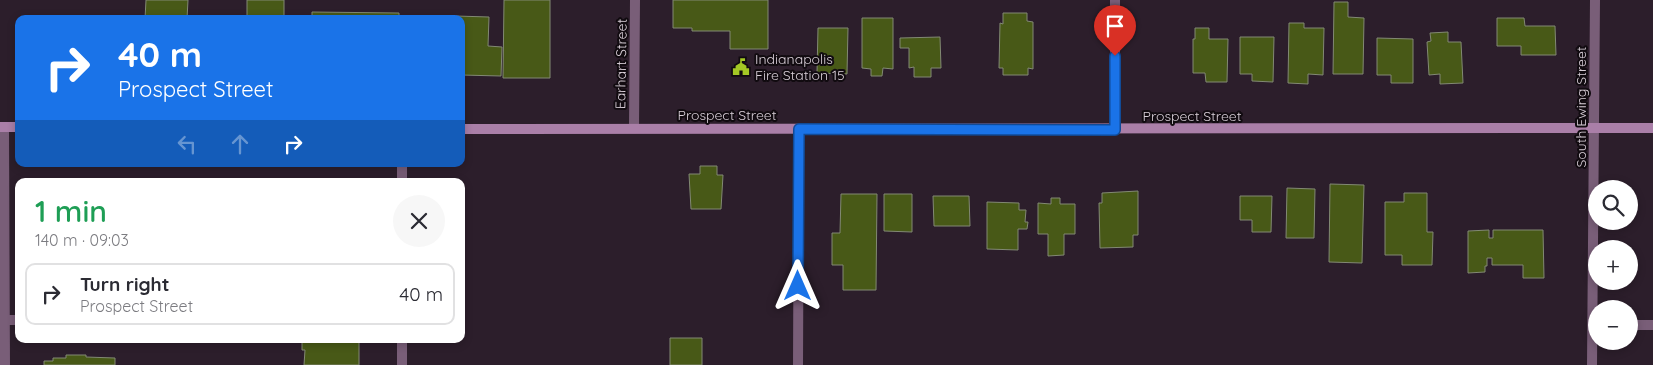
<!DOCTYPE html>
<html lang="en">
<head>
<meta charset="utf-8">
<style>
	:root { --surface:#fff; --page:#f7f7f7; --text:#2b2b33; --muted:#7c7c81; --line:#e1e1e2 }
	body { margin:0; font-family:Quicksand,sans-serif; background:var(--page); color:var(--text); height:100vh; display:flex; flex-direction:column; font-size:19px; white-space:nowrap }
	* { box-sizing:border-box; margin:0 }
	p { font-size:16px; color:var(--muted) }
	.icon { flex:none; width:28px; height:28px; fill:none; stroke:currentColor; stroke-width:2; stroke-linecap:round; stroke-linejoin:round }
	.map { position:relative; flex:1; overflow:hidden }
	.side { position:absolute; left:15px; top:178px; width:450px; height:165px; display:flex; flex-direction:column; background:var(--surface); border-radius:10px; box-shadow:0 2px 8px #0003 }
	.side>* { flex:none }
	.banner { position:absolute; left:15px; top:15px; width:450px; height:152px; border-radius:10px; box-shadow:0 2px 8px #0003; background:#1a73e8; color:#fff; overflow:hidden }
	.tools { position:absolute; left:1588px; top:180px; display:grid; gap:10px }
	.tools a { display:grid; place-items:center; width:50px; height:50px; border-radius:50%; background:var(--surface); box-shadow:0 2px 8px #0003; font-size:25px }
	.pin { position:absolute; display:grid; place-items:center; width:42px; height:42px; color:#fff; margin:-51px -21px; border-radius:50% 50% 50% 0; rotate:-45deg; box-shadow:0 0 5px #0007 }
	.pin .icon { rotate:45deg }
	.me { position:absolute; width:55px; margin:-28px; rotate:0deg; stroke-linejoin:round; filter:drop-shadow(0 0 4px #0008) }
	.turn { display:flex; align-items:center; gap:18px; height:105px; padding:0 20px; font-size:22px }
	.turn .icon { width:65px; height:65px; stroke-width:2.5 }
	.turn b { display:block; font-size:35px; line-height:42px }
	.lanes { display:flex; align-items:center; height:48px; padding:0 20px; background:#0003; justify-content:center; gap:25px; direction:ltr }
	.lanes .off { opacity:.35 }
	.round { display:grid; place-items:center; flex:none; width:52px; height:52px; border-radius:26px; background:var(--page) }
	.overview { display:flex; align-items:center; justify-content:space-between; height:85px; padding:0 20px }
	h1 { font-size:30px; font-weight:600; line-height:38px; color:#1e9e55 }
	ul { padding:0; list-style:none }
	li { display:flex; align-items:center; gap:15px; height:62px; margin:0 10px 8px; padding:0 10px; border:2px solid var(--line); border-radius:10px }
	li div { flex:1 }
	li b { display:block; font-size:19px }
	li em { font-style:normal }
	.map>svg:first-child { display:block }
	.building { fill:#485917; stroke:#828974 }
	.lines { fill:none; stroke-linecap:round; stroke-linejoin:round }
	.lane { stroke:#795e78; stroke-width:10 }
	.street { stroke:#795e78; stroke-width:10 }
	.secondary { stroke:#aa7fa8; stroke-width:10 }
	.route-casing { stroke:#114b97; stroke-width:12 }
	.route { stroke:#1a73e8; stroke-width:9 }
	.labels { text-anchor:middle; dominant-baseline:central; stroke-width:4; stroke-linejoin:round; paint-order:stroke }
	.poi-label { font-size:14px; fill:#d9cfd8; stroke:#110b10; text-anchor:start }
	.street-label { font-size:14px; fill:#d9cfd8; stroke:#110b10 }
</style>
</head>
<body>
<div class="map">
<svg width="1653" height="365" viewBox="0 0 1653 365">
	<rect width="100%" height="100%" fill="#2c1e2b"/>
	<!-- building -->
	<path class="building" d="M146,0H188L187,19H145Z
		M247,0H284V19H247Z
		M504,0H550V78H503Z
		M673,0H768V49H730V31H692V28H673Z
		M1334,2H1348V17L1364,18L1363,74H1333Z
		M312,12L399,13V19H312Z
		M1003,13H1027V21L1033,22V69L1028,68V75H1003V68H999L1000,23L1003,24Z
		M456,16L489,17L488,46L502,47L501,76L461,75V19H456Z
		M862,18H893V69L883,68L882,76H871V69L862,68Z
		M1497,18H1524L1525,26H1555L1556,55H1521V46H1497Z
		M1289,23H1304V28H1324L1323,75L1308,74V84L1288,83Z
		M818,28H848L847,74L817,73Z
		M1195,28H1209V39H1228L1227,82H1206L1205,73H1193V39H1195Z
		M1448,32V42H1461L1463,83L1440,84V74L1429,75L1427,42L1431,41L1430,33Z
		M940,37L941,68H931V77H914V67L909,68V48H900V38Z
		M1240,37H1274L1273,82L1252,81V74H1240Z
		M1377,38L1413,39V83H1391V75H1377Z
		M700,166H717V175H723L721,209H691L689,174H700Z
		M1330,184L1364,185L1362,263L1329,262Z
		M1287,188L1315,189L1314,238H1286Z
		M1138,191V235H1133V247L1100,248L1099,203H1102V193Z
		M1404,193H1427V232H1433L1432,265H1402V255H1385V202H1404Z
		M841,194H877L876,290H843V265H832V233H840Z
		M884,194H912V232L884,231Z
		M933,196H969L970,226H934Z
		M1240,196H1272L1271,232H1252V220H1240Z
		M1051,198H1060V204H1075V234H1064V255L1048,256V234H1038V203L1051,204Z
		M987,202L1019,203V210H1026L1025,222H1028L1027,229H1018V250L987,249Z
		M1489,230V238H1493V230H1543L1544,278H1523V265H1492V258H1487V266H1485V272L1468,273V231Z
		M670,338H702V365H670Z
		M302,339H359V365H304L305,350H302Z
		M66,355H86V357L115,358V365H44V361H53V358H66Z"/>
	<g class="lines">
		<!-- lane -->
		<path class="lane" d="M0,320H19
			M1629,325H1653"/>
		<!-- street -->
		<path class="street" d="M1115,0V130
			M4,127L5,365
			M634,128L635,0
			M402,181V164
			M402,365V339
			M798,365L799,129
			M1592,365L1595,0"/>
		<!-- secondary -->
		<path class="secondary" d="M0,127H19
			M461,129L1653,128"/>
	</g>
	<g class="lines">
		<!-- route casing -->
		<g class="route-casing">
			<path id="route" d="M798,286L799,129L1115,130V56"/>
		</g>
		<!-- route -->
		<use href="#route" class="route"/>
	</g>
	<!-- icons -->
	<defs>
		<g id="civic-bare" transform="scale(1.35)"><path d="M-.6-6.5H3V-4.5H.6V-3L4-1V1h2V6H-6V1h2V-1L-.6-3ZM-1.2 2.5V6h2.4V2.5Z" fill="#a4c825" stroke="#110b10" stroke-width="2.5" paint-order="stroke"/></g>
	</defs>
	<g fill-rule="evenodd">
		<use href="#civic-bare" x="741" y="67"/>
	</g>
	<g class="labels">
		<!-- poi labels -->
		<g class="poi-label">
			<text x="755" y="59">Indianapolis<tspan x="755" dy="16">Fire Station 15</tspan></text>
		</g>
		<!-- street labels -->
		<g class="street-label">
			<text transform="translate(621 64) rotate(-89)">Earhart Street</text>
			<text transform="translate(1581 107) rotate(-90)">South Ewing Street</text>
			<text x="727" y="115">Prospect Street</text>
			<text x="1192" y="116">Prospect Street</text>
		</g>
	</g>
</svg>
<div class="tools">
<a><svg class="icon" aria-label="search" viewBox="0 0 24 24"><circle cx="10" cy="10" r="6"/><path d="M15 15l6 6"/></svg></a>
<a>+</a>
<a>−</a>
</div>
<div class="pin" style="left:1115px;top:56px;background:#d93025"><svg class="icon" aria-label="arrive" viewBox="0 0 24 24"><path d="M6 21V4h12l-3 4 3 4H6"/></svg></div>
<svg class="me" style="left:798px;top:286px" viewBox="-20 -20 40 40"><path d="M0-17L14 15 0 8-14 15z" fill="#1a73e8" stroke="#fff" stroke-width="4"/></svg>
<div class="banner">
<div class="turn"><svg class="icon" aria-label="right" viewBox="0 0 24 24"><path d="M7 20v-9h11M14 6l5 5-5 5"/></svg><div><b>40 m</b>Prospect Street</div></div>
<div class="lanes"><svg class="icon off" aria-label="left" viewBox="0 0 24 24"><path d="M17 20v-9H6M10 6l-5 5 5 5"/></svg><svg class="icon off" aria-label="ahead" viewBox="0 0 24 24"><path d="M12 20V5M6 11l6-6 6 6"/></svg><svg class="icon" aria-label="right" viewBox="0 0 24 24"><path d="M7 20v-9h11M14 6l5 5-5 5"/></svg></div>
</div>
<section class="side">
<div class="overview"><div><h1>1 min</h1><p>140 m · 09:03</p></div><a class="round"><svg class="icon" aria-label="close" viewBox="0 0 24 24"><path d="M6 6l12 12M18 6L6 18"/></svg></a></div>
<ul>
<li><svg class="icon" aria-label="right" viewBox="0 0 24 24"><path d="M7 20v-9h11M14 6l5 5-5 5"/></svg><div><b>Turn right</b><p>Prospect Street</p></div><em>40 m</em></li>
</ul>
</section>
</div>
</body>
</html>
